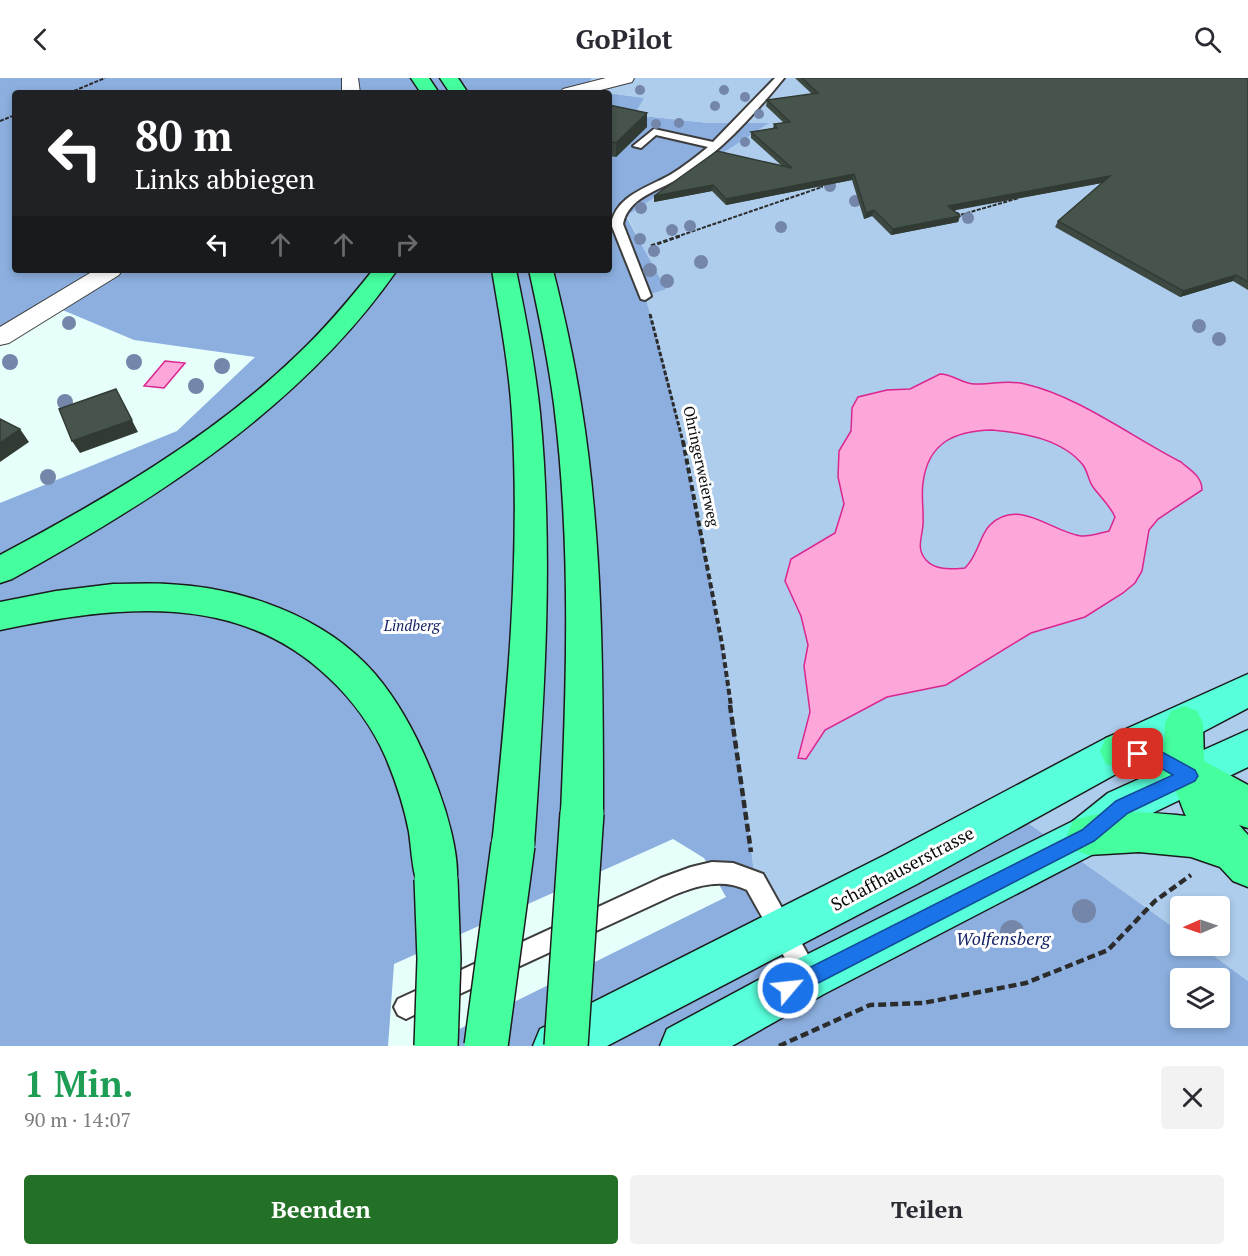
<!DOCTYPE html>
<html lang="de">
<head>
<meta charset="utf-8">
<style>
	:root { --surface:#fff; --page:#f2f2f3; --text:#2b2b33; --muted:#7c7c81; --accent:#237126 }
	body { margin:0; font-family:"PT Serif",serif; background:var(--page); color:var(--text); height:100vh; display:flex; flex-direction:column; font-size:22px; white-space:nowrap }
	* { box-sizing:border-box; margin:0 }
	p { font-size:20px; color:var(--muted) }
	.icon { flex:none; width:33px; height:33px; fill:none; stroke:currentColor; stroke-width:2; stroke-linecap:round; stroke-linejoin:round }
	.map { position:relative; height:968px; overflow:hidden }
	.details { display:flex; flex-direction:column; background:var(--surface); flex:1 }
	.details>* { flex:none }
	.guide { position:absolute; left:12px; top:12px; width:600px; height:183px; border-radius:6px; box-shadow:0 3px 9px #0003; background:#202124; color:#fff; overflow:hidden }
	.needle { width:39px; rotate:268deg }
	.tools { position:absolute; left:1170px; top:818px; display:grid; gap:12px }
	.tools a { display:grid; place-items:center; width:60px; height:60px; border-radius:6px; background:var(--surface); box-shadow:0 3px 9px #0003; font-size:30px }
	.pin { position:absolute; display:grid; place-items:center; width:51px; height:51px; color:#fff; margin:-26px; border-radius:12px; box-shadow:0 3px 9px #0006 }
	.me { position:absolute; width:66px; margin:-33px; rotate:62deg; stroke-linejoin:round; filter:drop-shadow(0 0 4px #0008) }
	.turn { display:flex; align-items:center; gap:21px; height:126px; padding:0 24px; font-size:27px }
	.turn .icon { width:78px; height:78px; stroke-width:2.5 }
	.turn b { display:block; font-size:42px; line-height:51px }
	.lanes { display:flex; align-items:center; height:57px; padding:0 24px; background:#0003; justify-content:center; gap:30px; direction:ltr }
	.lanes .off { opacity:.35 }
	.round { display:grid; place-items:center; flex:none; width:63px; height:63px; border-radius:6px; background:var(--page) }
	.overview { display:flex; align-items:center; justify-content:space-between; height:102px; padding:0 24px }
	h1 { font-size:36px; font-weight:600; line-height:45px; color:#1e9e55 }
	.cta { display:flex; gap:12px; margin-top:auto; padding:12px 24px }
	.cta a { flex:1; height:69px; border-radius:6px; background:var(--accent); color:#fff; font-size:24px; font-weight:600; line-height:69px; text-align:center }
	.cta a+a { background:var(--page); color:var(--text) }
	header { display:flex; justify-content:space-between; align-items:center; height:78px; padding:0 24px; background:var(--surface); font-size:27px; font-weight:600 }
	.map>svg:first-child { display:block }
	.green { fill:#aecded }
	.forest { fill:#8cafdf; fill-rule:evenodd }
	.water { fill:#fca6da; stroke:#da268e; stroke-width:1.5; fill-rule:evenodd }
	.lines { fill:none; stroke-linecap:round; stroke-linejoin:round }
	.lane-casing { stroke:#3d3d3d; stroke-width:4 }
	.street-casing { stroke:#3d3d3d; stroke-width:2 }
	.primary-casing { stroke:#1b1b1b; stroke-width:3 }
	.highway-casing { stroke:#1b1b1b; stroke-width:3 }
	.path-far3 { stroke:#2c2c2c; stroke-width:2; stroke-dasharray:4 1.5; stroke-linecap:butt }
	.path-far2 { stroke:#2c2c2c; stroke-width:3; stroke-dasharray:4.5 2; stroke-linecap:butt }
	.path-far1 { stroke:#2c2c2c; stroke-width:4; stroke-dasharray:6 3; stroke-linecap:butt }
	.path { stroke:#2c2c2c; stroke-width:4.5; stroke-dasharray:8 4; stroke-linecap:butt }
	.lane { fill:#fff; fill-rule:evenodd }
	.street { fill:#fff; fill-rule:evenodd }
	.primary { fill:#57ffda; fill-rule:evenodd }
	.highway { fill:#45ff9f; fill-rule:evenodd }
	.highway-bridge-casing { stroke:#1b1b1b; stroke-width:46; stroke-linecap:butt }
	.highway-bridge { stroke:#45ff9f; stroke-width:43 }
	.tree { fill:#7487aa }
	.wall { fill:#3c4840 }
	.shaded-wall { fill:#313b34 }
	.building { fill:#46544b; stroke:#313b34; stroke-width:1.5 }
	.route { fill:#1a73e8; stroke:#114b97; stroke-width:1.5 }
	.labels { text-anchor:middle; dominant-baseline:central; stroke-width:6; stroke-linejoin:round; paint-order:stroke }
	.street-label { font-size:15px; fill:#0a0a0a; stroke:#fff }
	.park-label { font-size:15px; font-style:italic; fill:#162467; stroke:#fff }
	.near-street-label { font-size:18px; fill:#0a0a0a; stroke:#fff }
	.near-park-label { font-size:18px; font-style:italic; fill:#162467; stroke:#fff }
</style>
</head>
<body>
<header><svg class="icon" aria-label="back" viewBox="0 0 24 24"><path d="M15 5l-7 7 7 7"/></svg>GoPilot<svg class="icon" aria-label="search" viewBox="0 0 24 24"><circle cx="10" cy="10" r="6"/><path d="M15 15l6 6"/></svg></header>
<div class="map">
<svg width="1248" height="968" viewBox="0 0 1248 968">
	<rect width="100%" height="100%" fill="#e7fffb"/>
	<!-- green -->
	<path class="green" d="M592,0H1248V903L1199,867H1220V828H1180V854L1010,732L761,864C745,693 719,521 681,353C671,308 657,263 645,218L665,210L626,137L768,45H709L634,37L643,20L604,14L588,6Z"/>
	<!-- forest -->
	<path class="forest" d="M0,0H592L588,6L608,15H15V192H609V15L644,20L634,37L709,45H769L626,138L666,211L645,218C658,263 671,309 681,355C718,522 745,693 761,863L1010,732L1180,854V867H1199L1248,903V968H425L726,819L704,780L673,761L394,886L388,968H0V425L177,353L255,279L134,262L53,228L0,251ZM1180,900H1220V939H1180Z"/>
	<!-- water -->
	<path class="water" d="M165,283L185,285L164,310L144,308Z
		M940,296C953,296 962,306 975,306C992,307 1005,301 1025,306C1078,318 1132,359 1181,384C1190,392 1202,398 1202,412L1158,441L1149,452L1142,493L1135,505L1123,515L1085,539L1031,555L946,607L887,619L825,652L806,681L798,680L810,634L804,588L808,567L801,538L785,503L791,481L835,455L844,426L838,399L839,373L851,353L852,330L858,319L887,312L910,311ZM992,352C1024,355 1062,361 1083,387C1088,394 1088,402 1093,409C1101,420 1109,426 1115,439L1109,453C1100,455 1089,459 1081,458C1052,454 1018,419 990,447C979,458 979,476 965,490C952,491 936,493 926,482C916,471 922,460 923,447C924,433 921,418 923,405C928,364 955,353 992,352Z"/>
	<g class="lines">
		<!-- lane casing -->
		<g class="lane-casing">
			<path id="lane" d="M775,0H784C753,38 719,76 678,101C657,113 628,120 623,146L651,218L645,222L641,221L611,146C617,117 647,110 670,97C683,89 696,79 708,69L656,57L641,70L633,68L654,51L713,64Z
				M712,784L733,785L763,796L816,891L820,899L816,907L808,911L800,907L747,812C723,800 698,807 674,817L414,937L406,941L398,937L394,929L398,921L661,800L691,789Z"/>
		</g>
		<!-- street casing -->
		<g class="street-casing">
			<path id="street" d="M342,0H358L360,15H342Z
				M606,0H634L632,4L589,15H560L563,11Z
				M95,192H122L119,197L9,265L0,267V249Z"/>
		</g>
		<!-- primary casing -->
		<g class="primary-casing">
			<path id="primary" d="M1248,596V630L1197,657L1134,686L917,806L607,968H533L540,951L887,776L1106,660Z
				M1248,652V689L1136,743L1103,771L824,916L732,968H660L667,951L792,884L1073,743L1108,715Z"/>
		</g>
		<!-- highway casing -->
		<g class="highway-casing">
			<path id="highway" d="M411,0H429L439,15H421Z
				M440,0H458L468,15H450Z
				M373,192H397C301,330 156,421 12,501L0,505V477C105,421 211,360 297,277C325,251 349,222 373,192Z
				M492,192H516C526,240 535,287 540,335C554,479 544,623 534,767L528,782L513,788L498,782L492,767C507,624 521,480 512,336C509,288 500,240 492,192Z
				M529,192H553C564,236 574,281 581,326C603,461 603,599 603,735L597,749L582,755L567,749L561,735C567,599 571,462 554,326C548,281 539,237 529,192Z
				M113,506C131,506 149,505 167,506C241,509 325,538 375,596C403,629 423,670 438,711C447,735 458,773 457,799C457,805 453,811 451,816L436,823L421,816C412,796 412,775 409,754C404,728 396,704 386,680C373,650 352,621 328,599C237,512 113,528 0,552V524L56,513Z
				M1184,628L1197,633L1203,645L1204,683L1248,707V750L1239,747L1248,757V809L1233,803L1220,789L1191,779L1139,774L1088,777L1073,771L1067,757L1073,743C1108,729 1149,735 1186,738C1181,729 1179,716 1172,708C1160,693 1124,692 1106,686L1100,673L1106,660L1120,655L1164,664L1165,645L1171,633Z"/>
		</g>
		<!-- path-far3 -->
		<path class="path-far3" d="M69,15L105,0
			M0,43L15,37
			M952,131L960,137L1019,120
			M676,159L822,109L819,106"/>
		<!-- path-far2 -->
		<path class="path-far2" d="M651,168L680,158
			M650,236L683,364"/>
		<!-- path-far1 -->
		<path class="path-far1" d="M683,363L722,566L731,628"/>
		<!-- path -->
		<path class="path" d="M730,627L751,774
			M779,968L870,927L923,925L1026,905L1108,872L1155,823L1191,797"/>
		<!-- lane -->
		<use href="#lane" class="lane"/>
		<!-- street -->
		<use href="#street" class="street"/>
		<!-- primary -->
		<use href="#primary" class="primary"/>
		<!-- highway -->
		<use href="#highway" class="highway"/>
		<!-- highway-bridge casing -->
		<g class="highway-bridge-casing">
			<path id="highway-bridge" d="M436,801L439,881L436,968
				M486,968L513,767
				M566,968L582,735"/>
		</g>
		<!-- highway-bridge -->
		<use href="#highway-bridge" class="highway-bridge"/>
	</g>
	<!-- trees -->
	<g class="tree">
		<circle cx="640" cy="12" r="5"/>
		<circle cx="724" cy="12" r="5"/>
		<circle cx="745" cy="19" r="5"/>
		<circle cx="715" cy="28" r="5"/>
		<circle cx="759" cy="36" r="5"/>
		<circle cx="679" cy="45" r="5"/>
		<circle cx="656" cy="46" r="5"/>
		<circle cx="745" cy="64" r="5"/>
		<circle cx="830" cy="108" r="6"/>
		<circle cx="855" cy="123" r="6"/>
		<circle cx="641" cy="130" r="6"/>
		<circle cx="968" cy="140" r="6"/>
		<circle cx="690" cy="148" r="6"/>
		<circle cx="781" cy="149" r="6"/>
		<circle cx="672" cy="152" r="6"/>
		<circle cx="640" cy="161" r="6"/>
		<circle cx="654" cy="173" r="6"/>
		<circle cx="701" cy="184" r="7"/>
		<circle cx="650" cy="192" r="7"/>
		<circle cx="667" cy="203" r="7"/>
		<circle cx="69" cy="245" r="7"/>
		<circle cx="1199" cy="248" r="7"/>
		<circle cx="1219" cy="261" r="7"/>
		<circle cx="10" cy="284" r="8"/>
		<circle cx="134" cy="284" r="8"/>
		<circle cx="222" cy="288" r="8"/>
		<circle cx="196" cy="308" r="8"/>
		<circle cx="65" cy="324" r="8"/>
		<circle cx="48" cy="399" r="8"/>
		<circle cx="1084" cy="833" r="12"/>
		<circle cx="1012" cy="854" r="12"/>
	</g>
	<!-- wall -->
	<path class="wall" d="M795,0H1248V212L1233,203L1180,219L1055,149L1058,143L1102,105L953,132L960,138L958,144L891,157L872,138L864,141L852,102L726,127L712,113L654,124V118L782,88L751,60V54L773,50L774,46L784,45L766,28L767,22L812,16Z
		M609,27L647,35V49L616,79L609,78Z"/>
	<!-- shaded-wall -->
	<path class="shaded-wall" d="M647,35V49L616,79V65Z
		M854,96L852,102L726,127V121Z
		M1110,98L1107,104L946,134L948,128Z
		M713,107L712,113L654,124V118Z
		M874,132L872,138L864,141L866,135Z
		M960,138L958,144L891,157L893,151Z
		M1236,197L1233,203L1180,219L1183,213Z
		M116,311L138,354L80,375L72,363Z
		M20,351L29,364L0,384V365Z"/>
	<!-- building -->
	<path class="building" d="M802,0H1248V204L1236,197L1183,213L1058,143L1110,98L948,128L960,138L893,151L874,132L866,135L854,96L726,121L713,107L654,118L717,73L792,90L751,54L777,50L774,46L790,44L767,22L818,15Z
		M609,27L647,35L616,65L609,63Z
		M116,311L132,342L72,363L59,331Z
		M0,341L20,351L0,365Z"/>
	<!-- route -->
	<path class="route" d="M1138,669L1162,674L1195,692L1198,698L1195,703L1128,735L1094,763L795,917L788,920L781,917L779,910L781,904L1082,752L1116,723L1173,697L1154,686L1133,681L1130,676L1133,671Z"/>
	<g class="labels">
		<!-- street labels -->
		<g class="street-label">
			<text transform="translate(702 388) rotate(78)">Ohringerweierweg</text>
		</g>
		<!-- park labels -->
		<g class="park-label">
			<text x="412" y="547">Lindberg</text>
		</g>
		<!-- near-street labels -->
		<g class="near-street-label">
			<text transform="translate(902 790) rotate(-28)">Schaffhauserstrasse</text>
		</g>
		<!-- near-park labels -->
		<g class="near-park-label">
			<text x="1003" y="860">Wolfensberg</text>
		</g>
	</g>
</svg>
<div class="tools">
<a><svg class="needle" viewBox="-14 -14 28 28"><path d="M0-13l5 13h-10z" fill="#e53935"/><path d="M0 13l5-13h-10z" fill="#7c7c81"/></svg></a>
<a><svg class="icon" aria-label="layers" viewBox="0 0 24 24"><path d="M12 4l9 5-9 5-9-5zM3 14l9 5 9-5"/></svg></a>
</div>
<div class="pin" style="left:1138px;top:676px;background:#d93025"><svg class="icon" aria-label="arrive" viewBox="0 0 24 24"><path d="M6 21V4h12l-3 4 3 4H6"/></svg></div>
<svg class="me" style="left:788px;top:910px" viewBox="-20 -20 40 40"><circle r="17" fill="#1a73e8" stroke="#fff" stroke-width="3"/><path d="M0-11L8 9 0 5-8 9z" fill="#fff"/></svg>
<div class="guide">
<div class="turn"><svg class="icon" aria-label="left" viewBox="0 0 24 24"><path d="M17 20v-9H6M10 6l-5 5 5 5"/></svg><div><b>80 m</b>Links abbiegen</div></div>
<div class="lanes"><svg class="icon" aria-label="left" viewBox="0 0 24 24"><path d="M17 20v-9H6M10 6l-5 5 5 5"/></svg><svg class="icon off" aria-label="ahead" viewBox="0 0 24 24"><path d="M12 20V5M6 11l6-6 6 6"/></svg><svg class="icon off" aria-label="ahead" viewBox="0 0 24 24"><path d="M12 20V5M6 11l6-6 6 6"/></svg><svg class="icon off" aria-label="right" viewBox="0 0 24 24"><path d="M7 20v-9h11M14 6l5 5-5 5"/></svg></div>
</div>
</div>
<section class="details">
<div class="overview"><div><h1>1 Min.</h1><p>90 m · 14:07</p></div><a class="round"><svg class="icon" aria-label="close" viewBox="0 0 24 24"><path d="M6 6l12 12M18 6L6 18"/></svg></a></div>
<div class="cta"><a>Beenden</a><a>Teilen</a></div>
</section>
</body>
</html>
